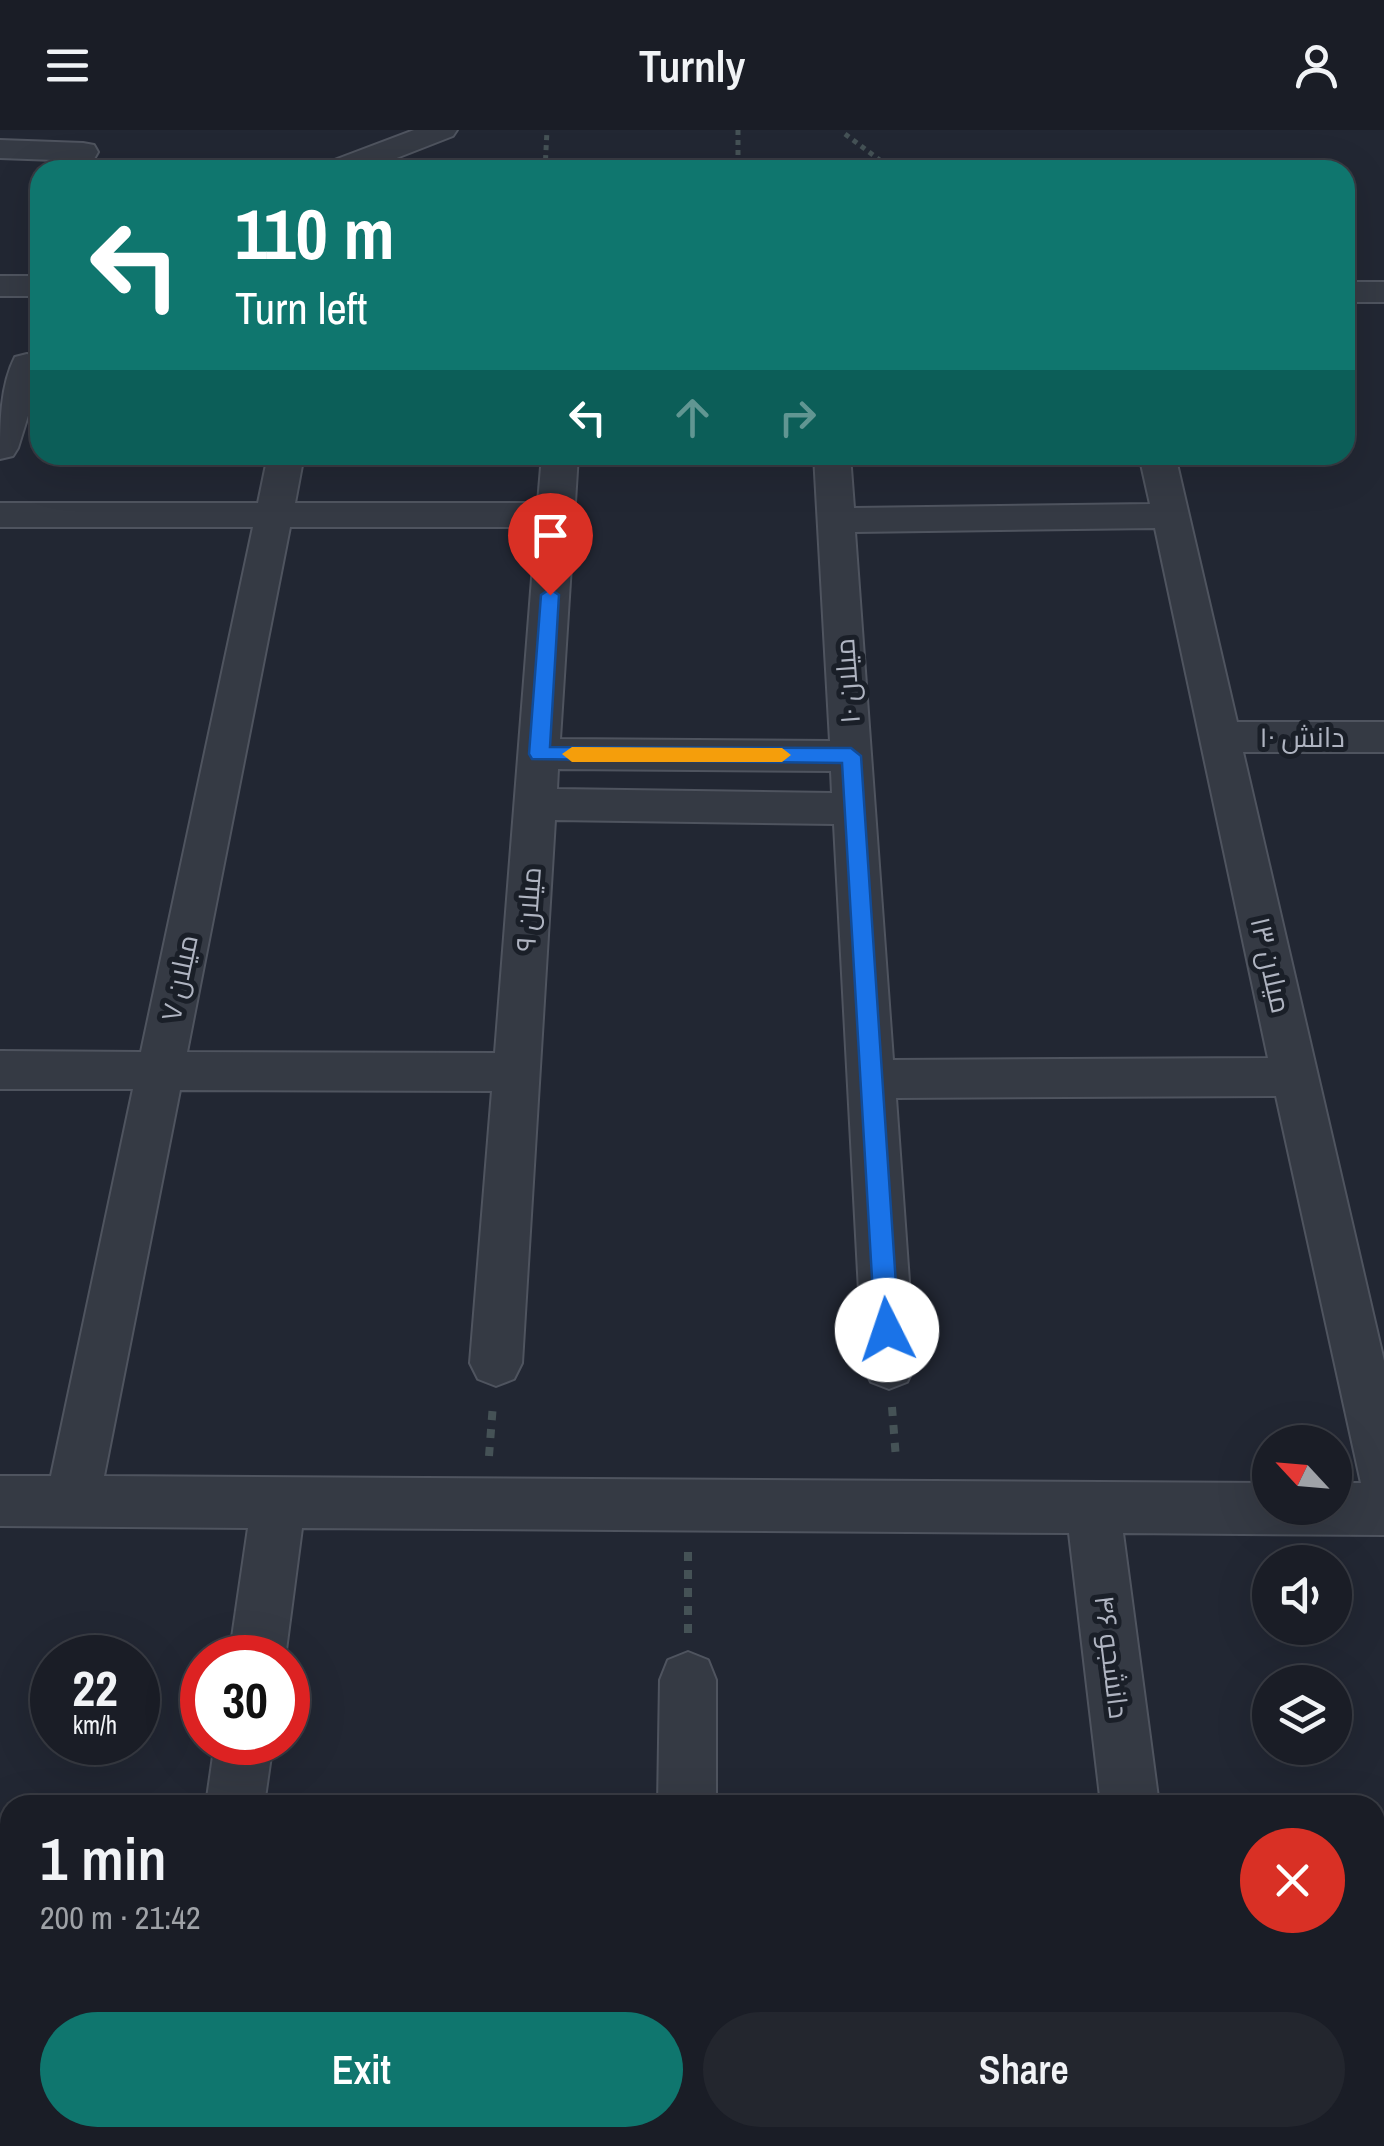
<!DOCTYPE html>
<html lang="en">
<head>
<meta charset="utf-8">
<style>
	:root { --surface:#1a1d26; --page:#23262e; --text:#f1f3f6; --muted:#9fa2a7; --line:#383b43; --accent:#0f766e }
	body { margin:0; font-family:"Archivo Narrow",Cairo,sans-serif; background:var(--page); color:var(--text); height:100vh; display:flex; flex-direction:column; font-size:38px; white-space:nowrap }
	* { box-sizing:border-box; margin:0 }
	p { font-size:32px; color:var(--muted) }
	.icon { flex:none; width:55px; height:55px; fill:none; stroke:currentColor; stroke-width:2; stroke-linecap:round; stroke-linejoin:round }
	.map { position:relative; flex:1; overflow:hidden }
	.details { position:absolute; left:0px; top:1665px; width:1385px; height:352px; display:flex; flex-direction:column; background:var(--surface); border-radius:30px 30px 0 0; box-shadow:0 10px 40px #0002,0 0 0 2px var(--line) }
	.details>* { flex:none }
	.hud { position:absolute; left:30px; top:30px; width:1325px; height:305px; border-radius:30px; box-shadow:0 10px 40px #0002,0 0 0 2px var(--line); background:#0f766e; color:#fff; overflow:hidden }
	.needle { width:65px; rotate:296deg }
	.tools { position:absolute; left:1252px; top:1295px; display:grid; gap:20px }
	.tools a { display:grid; place-items:center; width:100px; height:100px; border-radius:50%; background:var(--surface); box-shadow:0 10px 40px #0002,0 0 0 2px var(--line); font-size:50px }
	.speed { position:absolute; left:30px; top:1505px; display:flex; gap:20px; font-size:50px; font-weight:700; text-align:center }
	.speed>* { display:grid; place-content:center; width:130px; height:130px; border-radius:50%; background:var(--surface); box-shadow:0 10px 40px #0002,0 0 0 2px var(--line); line-height:1 }
	.speed small { font-size:25px; font-weight:400 }
	.speed .limit { border:15px solid #d22; background:#fff; color:#111 }
	.pin { position:absolute; display:grid; place-items:center; width:85px; height:85px; color:#fff; margin:-102px -42px; border-radius:50% 50% 50% 0; rotate:-45deg; box-shadow:0 0 10px #0007 }
	.pin .icon { rotate:45deg }
	.me { position:absolute; width:110px; margin:-55px; rotate:356deg; stroke-linejoin:round; filter:drop-shadow(0 0 8px #0008) }
	.turn { display:flex; align-items:center; gap:35px; height:210px; padding:0 40px; font-size:45px }
	.turn .icon { width:130px; height:130px; stroke-width:2.5 }
	.turn b { display:block; font-size:70px; line-height:85px }
	.lanes { display:flex; align-items:center; height:95px; padding:0 40px; background:#0003; justify-content:center; gap:50px; direction:ltr }
	.lanes .off { opacity:.35 }
	.round { display:grid; place-items:center; flex:none; width:105px; height:105px; border-radius:52px; background:var(--page) }
	.headline { display:flex; align-items:center; justify-content:space-between; height:170px; padding:0 40px }
	h1 { font-size:60px; font-weight:600; line-height:75px }
	.button { display:flex; gap:20px; margin-top:auto; padding:20px 40px }
	.button a { flex:1; height:115px; border-radius:60px; background:var(--accent); color:#fff; font-size:40px; font-weight:600; line-height:115px; text-align:center }
	.button a+a { background:var(--page); color:var(--text) }
	header { display:flex; justify-content:space-between; align-items:center; height:130px; padding:0 40px; background:var(--surface); font-size:45px; font-weight:600 }
	.map>svg:first-child { display:block }
	.lines { fill:none; stroke-linecap:round; stroke-linejoin:round }
	.street-casing { stroke:#4f545f; stroke-width:4 }
	.path-far1 { stroke:#455256; stroke-width:5; stroke-dasharray:5 5; stroke-linecap:butt }
	.path { stroke:#455256; stroke-width:8; stroke-dasharray:9 9; stroke-linecap:butt }
	.street { fill:#353a44; fill-rule:evenodd }
	.route { fill:#1a73e8; stroke:#114b97; stroke-width:2.5 }
	.slow { fill:#f59e0b }
	.labels { text-anchor:middle; dominant-baseline:central; stroke-width:10; stroke-linejoin:round; paint-order:stroke }
	.street-label { font-size:28px; fill:#afb4c1; stroke:#1a1f28 }
</style>
</head>
<body>
<header><svg class="icon" aria-label="menu" viewBox="0 0 24 24"><path d="M4 6h16M4 12h16M4 18h16"/></svg>Turnly<svg class="icon" aria-label="person" viewBox="0 0 24 24"><circle cx="12" cy="8" r="4"/><path d="M4 21q1-7 8-7t8 7"/></svg></header>
<div class="map">
<svg width="1384" height="2016" viewBox="0 0 1384 2016">
	<rect width="100%" height="100%" fill="#222733"/>
	<g class="lines">
		<!-- street casing -->
		<g class="street-casing">
			<path id="street" d="M414,0H457L453,6L366,40L324,39L329,32Z
				M0,10L83,13L94,15L98,22L94,29L83,31L0,28Z
				M0,146H40V166H0Z
				M1345,152H1384V172H1345Z
				M27,224L40,228V247L18,318L13,326L0,329C0,295 0,256 15,227Z
				M268,325H304L295,373H538L542,325H578L560,609L830,611L814,325H850L854,378L1150,374L1139,325H1175L1237,592H1384V622H1243L1384,1231V1405L1123,1403L1159,1675H1101L1069,1403L302,1398L285,1528H229L248,1398L0,1396V1346H51L133,959H0V921L141,922L253,397H0V373H258ZM290,397H536L495,923L187,922ZM1155,398L1268,928L893,930L855,402ZM558,639L831,641L832,663L557,659ZM555,690L834,694L863,1236L871,1252L889,1259L907,1252L915,1236L896,968L1276,966L1361,1353H1335V1378H1270V1353L104,1346L180,960L492,961L470,1233L478,1249L496,1256L514,1249L522,1233Z
				M688,1522L708,1530L716,1550V1675H658L660,1550L668,1530Z
				M215,1612H273L264,1675H206Z
				M155,2008H219L218,2016H154Z
				M651,2008H715V2016H651Z
				M1140,2008H1204L1205,2016H1141Z"/>
		</g>
		<!-- path-far1 -->
		<path class="path-far1" d="M738,0V40
			M845,4L893,40
			M545,40L547,0"/>
		<!-- path -->
		<path class="path" d="M892,1277L896,1329
			M489,1326L493,1274
			M688,1422V1504"/>
		<!-- street -->
		<use href="#street" class="street"/>
	</g>
	<!-- route -->
	<path class="route" d="M550,459L559,465L550,617L851,618L861,626L899,1200L896,1207L887,1211L879,1207L875,1200L842,633L532,629L529,624L541,465Z"/>
	<!-- slow -->
	<path class="slow" d="M572,617L782,618L791,625L782,632H572L562,624Z"/>
	<g class="labels">
		<!-- street labels -->
		<g class="street-label">
			<text transform="translate(847 551) rotate(-94)">میلان ۱۰</text>
			<text x="1302" y="607">دانش ۱۰</text>
			<text transform="translate(528 779) rotate(-86)">میلان ۹</text>
			<text transform="translate(1271 835) rotate(77)">میلان ۱۳</text>
			<text transform="translate(179 848) rotate(-78)">میلان ۷</text>
			<text transform="translate(1112 1527) rotate(83)">دانشجو ۴۶</text>
		</g>
	</g>
</svg>
<div class="tools">
<a><svg class="needle" viewBox="-14 -14 28 28"><path d="M0-13l5 13h-10z" fill="#e53935"/><path d="M0 13l5-13h-10z" fill="#9fa2a7"/></svg></a>
<a><svg class="icon" aria-label="sound" viewBox="0 0 24 24"><path d="M4 9h4l5-4v14l-5-4H4zM17 9q2 3 0 6"/></svg></a>
<a><svg class="icon" aria-label="layers" viewBox="0 0 24 24"><path d="M12 4l9 5-9 5-9-5zM3 14l9 5 9-5"/></svg></a>
</div>
<div class="speed"><div>22<small>km/h</small></div><div class="limit">30</div></div>
<div class="pin" style="left:550px;top:465px;background:#d93025"><svg class="icon" aria-label="arrive" viewBox="0 0 24 24"><path d="M6 21V4h12l-3 4 3 4H6"/></svg></div>
<svg class="me" style="left:887px;top:1200px" viewBox="-20 -20 40 40"><circle r="19" fill="#fff"/><path d="M0-13L10 11 0 6-10 11z" fill="#1a73e8"/></svg>
<div class="hud">
<div class="turn"><svg class="icon" aria-label="left" viewBox="0 0 24 24"><path d="M17 20v-9H6M10 6l-5 5 5 5"/></svg><div><b>110 m</b>Turn left</div></div>
<div class="lanes"><svg class="icon" aria-label="left" viewBox="0 0 24 24"><path d="M17 20v-9H6M10 6l-5 5 5 5"/></svg><svg class="icon off" aria-label="ahead" viewBox="0 0 24 24"><path d="M12 20V5M6 11l6-6 6 6"/></svg><svg class="icon off" aria-label="right" viewBox="0 0 24 24"><path d="M7 20v-9h11M14 6l5 5-5 5"/></svg></div>
</div>
<section class="details">
<div class="headline"><div><h1>1 min</h1><p>200 m · 21:42</p></div><a class="round" style="background:#d93025;color:#fff"><svg class="icon" aria-label="close" viewBox="0 0 24 24"><path d="M6 6l12 12M18 6L6 18"/></svg></a></div>
<div class="button"><a>Exit</a><a>Share</a></div>
</section>
</div>
</body>
</html>
